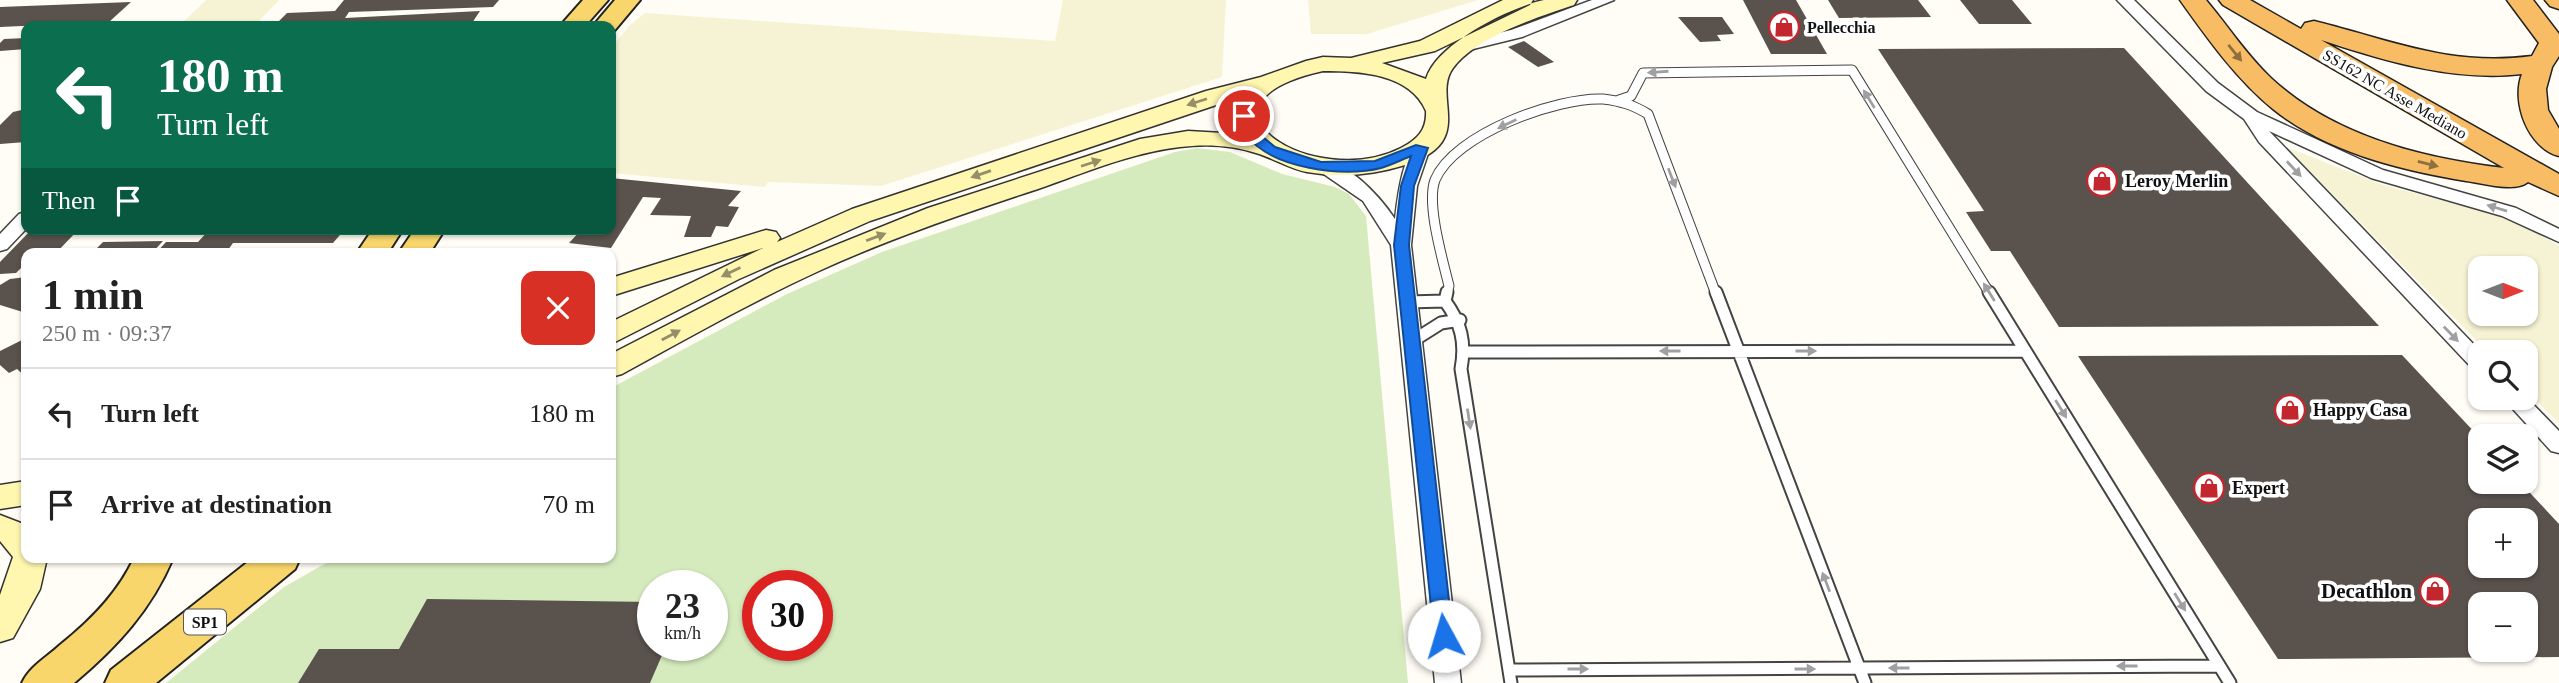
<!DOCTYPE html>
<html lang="en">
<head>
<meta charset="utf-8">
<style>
	:root { --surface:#fff; --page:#f2f2f2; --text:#222; --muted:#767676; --line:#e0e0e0 }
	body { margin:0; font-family:Georgia,serif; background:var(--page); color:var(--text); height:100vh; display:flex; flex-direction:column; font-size:26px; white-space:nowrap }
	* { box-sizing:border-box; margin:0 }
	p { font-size:23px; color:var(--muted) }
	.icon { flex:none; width:38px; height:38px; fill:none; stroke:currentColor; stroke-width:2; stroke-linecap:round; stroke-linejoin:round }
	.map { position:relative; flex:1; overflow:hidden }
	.sheet { position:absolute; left:21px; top:248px; width:595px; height:315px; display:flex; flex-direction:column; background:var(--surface); border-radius:14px; box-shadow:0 2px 5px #0004 }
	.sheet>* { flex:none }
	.banner { position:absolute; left:21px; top:21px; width:595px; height:214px; border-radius:14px; box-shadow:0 2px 5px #0004; background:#0b6e4f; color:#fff; overflow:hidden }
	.needle { width:46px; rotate:90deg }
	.tools { position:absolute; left:2468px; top:256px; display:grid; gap:14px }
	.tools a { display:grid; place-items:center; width:70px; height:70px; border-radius:14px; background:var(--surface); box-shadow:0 2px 5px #0004; font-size:35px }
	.speed { position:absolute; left:637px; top:570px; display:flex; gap:14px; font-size:35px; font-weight:700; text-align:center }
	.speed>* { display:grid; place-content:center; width:91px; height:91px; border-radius:50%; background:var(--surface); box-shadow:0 2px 5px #0004; line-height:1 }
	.speed small { font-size:18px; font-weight:400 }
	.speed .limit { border:10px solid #d22; background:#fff; color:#111 }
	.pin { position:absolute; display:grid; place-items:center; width:60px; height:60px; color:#fff; margin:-30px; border:4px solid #fff; border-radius:50%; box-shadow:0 2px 7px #0007 }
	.me { position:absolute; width:77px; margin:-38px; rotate:354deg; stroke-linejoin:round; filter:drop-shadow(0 0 5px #0008) }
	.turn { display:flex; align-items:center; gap:24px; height:147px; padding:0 21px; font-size:32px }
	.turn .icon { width:91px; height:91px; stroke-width:2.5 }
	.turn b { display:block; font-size:49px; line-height:60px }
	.then { display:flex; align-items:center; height:66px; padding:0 21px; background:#0003; gap:14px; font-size:26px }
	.round { display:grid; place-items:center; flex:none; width:74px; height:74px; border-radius:14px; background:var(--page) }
	.overview { display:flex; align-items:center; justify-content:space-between; height:119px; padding:0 21px }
	h1 { font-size:42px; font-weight:700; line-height:52px }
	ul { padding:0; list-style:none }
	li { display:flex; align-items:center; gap:21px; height:91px; padding:0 21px; border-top:2px solid var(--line) }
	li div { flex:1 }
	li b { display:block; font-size:26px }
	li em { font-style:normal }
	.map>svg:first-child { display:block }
	.farmland { fill:#f6f3d4; fill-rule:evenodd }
	.green { fill:#d5ebbd; fill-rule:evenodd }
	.building { fill:#5a524d; fill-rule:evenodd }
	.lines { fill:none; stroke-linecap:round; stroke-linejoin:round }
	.service-far1-casing { stroke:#444; stroke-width:11 }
	.service-casing { stroke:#444; stroke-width:15 }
	.minor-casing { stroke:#444; stroke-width:3 }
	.secondary-casing { stroke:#333; stroke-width:3 }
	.primary-casing { stroke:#222; stroke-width:4 }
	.trunk-casing { stroke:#222; stroke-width:3 }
	.service-far1 { stroke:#fff; stroke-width:9 }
	.service { stroke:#fff; stroke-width:11 }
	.minor { fill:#fff; fill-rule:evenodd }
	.secondary { fill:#fff6b0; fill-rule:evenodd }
	.primary { fill:#f9d66b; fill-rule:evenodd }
	.trunk { fill:#f7bc64; fill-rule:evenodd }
	.oneway { fill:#906f3f }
	.oneway2 { fill:#a0a0a0 }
	.oneway3 { fill:#948f68 }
	.route { fill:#1a73e8; stroke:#114b97; stroke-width:2 }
	.labels { text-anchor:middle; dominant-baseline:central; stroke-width:7; stroke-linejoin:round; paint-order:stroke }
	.far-poi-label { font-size:16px; font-weight:bold; fill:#111; stroke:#fff; text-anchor:start }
	.far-street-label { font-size:16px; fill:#111; stroke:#fff }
	.shield { fill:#fff; stroke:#585858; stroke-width:2 }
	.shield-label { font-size:16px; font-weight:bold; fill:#111 }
	.poi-label { font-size:18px; font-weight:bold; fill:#111; stroke:#fff; text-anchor:start }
	.near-poi-label { font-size:21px; font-weight:bold; fill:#111; stroke:#fff; text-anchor:end }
</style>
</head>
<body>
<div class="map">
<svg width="2559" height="683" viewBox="0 0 2559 683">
	<rect width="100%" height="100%" fill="#fffdf5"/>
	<!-- farmland -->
	<path class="farmland" d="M206,0H279L254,26H179Z
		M1063,0H1226L1222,77L881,186L768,182L765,187L611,173V48L630,25L645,13L1055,41Z
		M1308,0H1478L1367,34H1311Z
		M2286,147L2383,185L2480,210L2526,226L2559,246V423L2525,389V352H2488ZM2480,268H2525V313H2480Z"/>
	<!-- green -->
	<path class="green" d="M1197,148L1230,152L1282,174L1335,187L1349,194L1366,216L1408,683H166L284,587L335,558H611V388L787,294L882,252L1175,152ZM653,586H712V646H653ZM758,586H817V646H758Z"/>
	<!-- building -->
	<path class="building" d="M344,0H499L493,7L349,12L345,18L480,11L470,26H274L287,13L335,11Z
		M1743,0H1796L1827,54H1771Z
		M1828,0H1918L1931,17L1839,18Z
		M1960,0H2012L2032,24H1979Z
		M131,2L109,22L0,27V7Z
		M1678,17H1722L1734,34L1717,35L1721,41L1700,42Z
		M26,38V49L0,51V43L4,39Z
		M1524,41L1554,62L1538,67L1508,47Z
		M2124,48L2379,326L2059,327L2010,251H1991L1966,212L1984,211L1878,49Z
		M26,109V142L0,144V125L13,112Z
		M611,178L741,191L728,206L739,207L728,227L716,226L711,237H684L691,216L650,215L661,198L643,197L611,248L569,243L582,229H611Z
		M32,229H79L55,254H26V263L16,273L0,274V262Z
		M210,229H345L333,243H233L225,254H155L166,242H198Z
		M163,241L151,254H91L103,242Z
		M26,277V313L0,305V285L10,279Z
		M26,338V377L17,369L9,373L0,365V351Z
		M2402,355L2480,438V481H2519L2559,524V657L2278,659L2078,356ZM2480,520H2525V565H2480ZM2480,604H2525V649H2480Z
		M427,599L653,602V646H666L650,683H298L319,649H399Z"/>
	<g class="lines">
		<!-- service-far1 casing -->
		<g class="service-far1-casing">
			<path id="service-far1" d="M1619,100L1631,96L1643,73L1852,70L1990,294
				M1447,294L1449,286C1443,261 1426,204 1435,180C1454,134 1557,97 1603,99C1621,101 1633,105 1648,114L1716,294"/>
		</g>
		<!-- service casing -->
		<g class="service-casing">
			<path id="service" d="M1716,292L1865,683
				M1989,292L2230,683
				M1445,301L1447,292
				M1445,301C1461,323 1466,342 1461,369L1511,683
				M1407,302L1445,301
				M1411,342L1441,323L1460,320
				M1465,352L2025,351
				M1509,670L2219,666"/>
		</g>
		<!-- minor casing -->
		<g class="minor-casing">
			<path id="minor" d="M1592,0H1614L1522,37L1469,50L1461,45L1463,42L1511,30Z
				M2117,0H2134L2218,83L2257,112L2383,170L2516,208L2559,229V242L2502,216L2371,178L2269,131L2481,352L2480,370L2472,368L2259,142L2244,119L2206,91Z
				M1421,143L1430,148L1417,186L1411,245L1461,683H1435L1391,245L1363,201L1312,166L1315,162C1344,155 1381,198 1395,219C1397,202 1403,147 1421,143Z
				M26,212V229L7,249L0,251V234L19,214Z
				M2525,396L2559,431V453L2551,451L2502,397Z"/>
		</g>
		<!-- secondary casing -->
		<g class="secondary-casing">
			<path id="secondary" d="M1503,0H1533L1530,5L1435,51L1382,63L1426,79C1436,44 1510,7 1544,0C1554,0 1566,0 1577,0L1574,5C1538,17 1476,37 1453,68C1431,98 1478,142 1405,165C1373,175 1340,178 1307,172C1288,168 1273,158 1256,153C1232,145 1204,144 1180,147C1130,153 1084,173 1038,189C965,213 891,238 821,270C753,301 688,338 622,374L611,377V354L774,270L928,208L1140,139L1188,131L1240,134L1232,118L1240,97L870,221L739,279L611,344V322L763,248L611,296V278L766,230L776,232L780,238L777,242L852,209L1206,91L1261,77L1306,61L1323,57L1351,58L1420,41ZM1323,71C1359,71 1410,73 1426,111C1427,130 1417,140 1401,148C1314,192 1175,104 1323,71Z
				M26,481V505L0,509V485Z
				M0,515L26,525V558H47L40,589L13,638L0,642V595L13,557L0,541Z"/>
		</g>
		<!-- primary casing -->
		<g class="primary-casing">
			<path id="primary" d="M583,0H608L585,26H560Z
				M615,0H640L614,31L611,32V26H593Z
				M373,229H403L387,254H356Z
				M415,229H445L429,254H398Z
				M134,558H173C151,610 117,647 74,683H22C30,666 46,658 60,645C90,621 118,593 134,558Z
				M253,558H300L295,569L156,683H105L111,670Z"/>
		</g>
		<!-- trunk casing -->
		<g class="trunk-casing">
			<path id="trunk" d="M2180,0H2206C2228,26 2247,56 2272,79C2334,136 2421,158 2504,168L2223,5L2219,0H2250L2301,29L2305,23L2314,21C2391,40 2450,67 2532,56L2539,43L2507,0H2533L2559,34V56L2552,67L2546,89L2548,110L2559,129V156C2528,148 2511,102 2522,74C2454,82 2385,61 2321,40L2559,174V196L2528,182C2514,193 2483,183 2466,181C2400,170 2326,152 2273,109C2237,80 2207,38 2180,0Z
				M2545,0H2559V9L2550,6Z"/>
		</g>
		<!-- service-far1 -->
		<use href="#service-far1" class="service-far1"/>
		<!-- service -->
		<use href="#service" class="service"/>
		<!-- minor -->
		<use href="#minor" class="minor"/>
		<!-- secondary -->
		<use href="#secondary" class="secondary"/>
		<!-- primary -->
		<use href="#primary" class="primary"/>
		<!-- trunk -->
		<use href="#trunk" class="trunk"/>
	</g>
	<!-- one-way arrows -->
	<defs><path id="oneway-solid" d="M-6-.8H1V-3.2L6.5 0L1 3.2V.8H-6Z" transform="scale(1.75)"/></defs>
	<g class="oneway">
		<use href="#oneway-solid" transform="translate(2235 53) rotate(51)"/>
		<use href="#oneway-solid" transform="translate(2428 164) rotate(14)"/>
	</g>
	<g class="oneway2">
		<use href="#oneway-solid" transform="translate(1658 72) rotate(176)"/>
		<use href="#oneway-solid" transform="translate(1869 99) rotate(-122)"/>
		<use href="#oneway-solid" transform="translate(1507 124) rotate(154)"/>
		<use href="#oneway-solid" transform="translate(2294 169) rotate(47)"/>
		<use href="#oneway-solid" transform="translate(1672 178) rotate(69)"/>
		<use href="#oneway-solid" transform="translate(2497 208) rotate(-163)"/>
		<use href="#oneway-solid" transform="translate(1989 292) rotate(-122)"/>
		<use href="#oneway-solid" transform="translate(2451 334) rotate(46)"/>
		<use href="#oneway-solid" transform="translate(1670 351) rotate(180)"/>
		<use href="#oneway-solid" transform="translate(1806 351)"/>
		<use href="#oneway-solid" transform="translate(2061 409) rotate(58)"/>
		<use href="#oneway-solid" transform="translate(1469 419) rotate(81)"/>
		<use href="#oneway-solid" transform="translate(1826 582) rotate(-111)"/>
		<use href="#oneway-solid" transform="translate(2180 602) rotate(58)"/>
		<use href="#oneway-solid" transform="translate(2127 666) rotate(180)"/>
		<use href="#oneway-solid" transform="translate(1899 668) rotate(180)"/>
		<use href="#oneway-solid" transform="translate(1578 669)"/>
		<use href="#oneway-solid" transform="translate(1805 669)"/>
	</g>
	<g class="oneway3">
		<use href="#oneway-solid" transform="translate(1197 102) rotate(162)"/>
		<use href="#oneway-solid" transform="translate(1091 163) rotate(-18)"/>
		<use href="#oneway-solid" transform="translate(981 174) rotate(161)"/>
		<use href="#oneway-solid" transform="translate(876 237) rotate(-21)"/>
		<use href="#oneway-solid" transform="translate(731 272) rotate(154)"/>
		<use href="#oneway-solid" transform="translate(671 335) rotate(-28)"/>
	</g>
	<!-- route -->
	<path class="route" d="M1244,112L1251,116L1257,132L1275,147L1321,162L1375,161L1416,145L1428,148L1414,186L1409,245L1453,636L1451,641H1437L1434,636L1394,245L1401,186L1411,156C1401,160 1391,165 1381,168C1343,178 1272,168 1247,136C1242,131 1240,123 1238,116Z"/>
	<!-- icons -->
	<defs>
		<g id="shop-ring" transform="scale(1.575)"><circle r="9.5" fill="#fff" stroke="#c4262e" stroke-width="1.5"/><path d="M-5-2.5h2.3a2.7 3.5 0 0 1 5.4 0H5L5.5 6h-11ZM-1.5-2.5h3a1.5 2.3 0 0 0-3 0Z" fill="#c4262e"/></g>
	</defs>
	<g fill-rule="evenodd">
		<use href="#shop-ring" x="1784" y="27"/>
		<use href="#shop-ring" x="2102" y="181"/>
		<use href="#shop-ring" x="2290" y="410"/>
		<use href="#shop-ring" x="2209" y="488"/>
		<use href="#shop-ring" x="2435" y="591"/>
	</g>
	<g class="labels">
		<!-- far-poi labels -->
		<g class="far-poi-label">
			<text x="1807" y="27">Pellecchia</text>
		</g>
		<!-- far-street labels -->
		<g class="far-street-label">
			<text transform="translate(2395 94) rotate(30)">SS162 NC Asse Mediano</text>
		</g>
		<!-- shield labels -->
		<rect class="shield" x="184" y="609.5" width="42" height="25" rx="5"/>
		<g class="shield-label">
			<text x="205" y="622">SP1</text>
		</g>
		<!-- poi labels -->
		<g class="poi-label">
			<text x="2125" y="181">Leroy Merlin</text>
			<text x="2313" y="410">Happy Casa</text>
			<text x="2232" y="488">Expert</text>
		</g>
		<!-- near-poi labels -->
		<g class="near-poi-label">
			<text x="2412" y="591">Decathlon</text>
		</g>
	</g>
</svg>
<div class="tools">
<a><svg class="needle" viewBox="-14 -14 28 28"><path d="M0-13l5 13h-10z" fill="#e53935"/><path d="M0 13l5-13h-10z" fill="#767676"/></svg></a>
<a><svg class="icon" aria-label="search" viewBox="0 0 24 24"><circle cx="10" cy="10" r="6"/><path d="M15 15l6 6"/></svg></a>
<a><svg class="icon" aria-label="layers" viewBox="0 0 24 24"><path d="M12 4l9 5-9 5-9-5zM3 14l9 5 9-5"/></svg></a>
<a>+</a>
<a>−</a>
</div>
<div class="speed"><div>23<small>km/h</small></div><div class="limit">30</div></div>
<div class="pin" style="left:1244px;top:116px;background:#d93025"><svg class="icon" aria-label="arrive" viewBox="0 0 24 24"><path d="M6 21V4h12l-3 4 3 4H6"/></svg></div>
<svg class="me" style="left:1444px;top:636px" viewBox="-20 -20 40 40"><circle r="19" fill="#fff"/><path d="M0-13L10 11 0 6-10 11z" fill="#1a73e8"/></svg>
<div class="banner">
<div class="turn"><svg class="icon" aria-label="left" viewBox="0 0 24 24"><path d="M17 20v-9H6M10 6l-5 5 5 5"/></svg><div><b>180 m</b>Turn left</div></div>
<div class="then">Then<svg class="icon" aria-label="arrive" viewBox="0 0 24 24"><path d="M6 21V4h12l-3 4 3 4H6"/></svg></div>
</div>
<section class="sheet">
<div class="overview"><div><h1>1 min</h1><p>250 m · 09:37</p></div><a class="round" style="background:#d93025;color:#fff"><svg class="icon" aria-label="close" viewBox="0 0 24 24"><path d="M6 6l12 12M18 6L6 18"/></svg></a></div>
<ul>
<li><svg class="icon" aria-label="left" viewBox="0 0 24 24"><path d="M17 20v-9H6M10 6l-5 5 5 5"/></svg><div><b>Turn left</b></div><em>180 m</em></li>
<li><svg class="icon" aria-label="arrive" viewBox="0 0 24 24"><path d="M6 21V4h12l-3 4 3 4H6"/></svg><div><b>Arrive at destination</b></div><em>70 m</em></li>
</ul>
</section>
</div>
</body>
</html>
